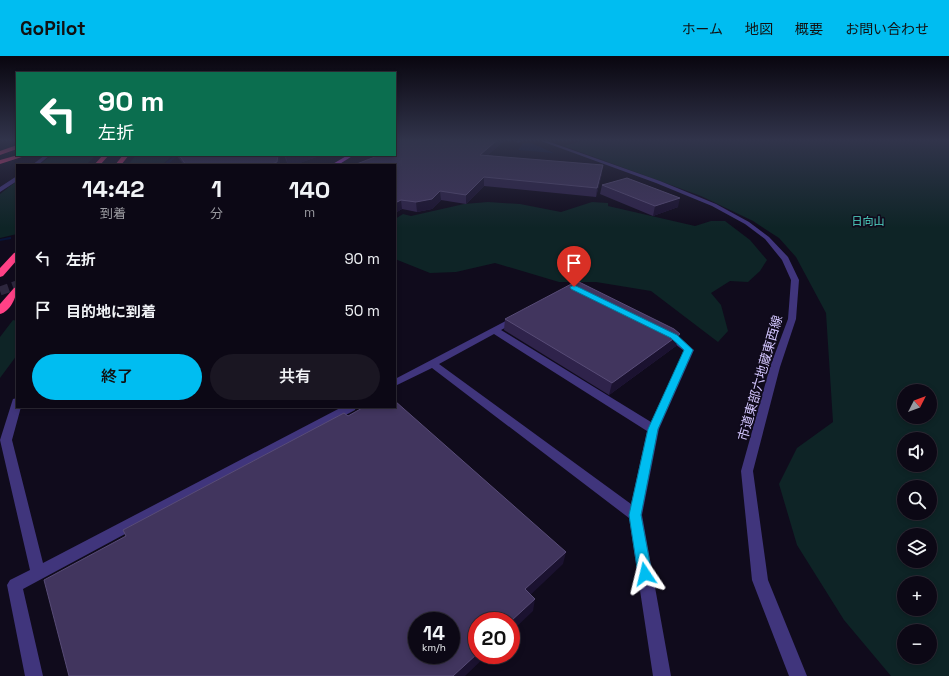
<!DOCTYPE html>
<html lang="ja">
<head>
<meta charset="utf-8">
<style>
	:root { --surface:#0c0815; --page:#1a1622; --text:#f1f3f6; --muted:#9a9aa0; --line:#2c2934; --accent:#00bdf1 }
	body { margin:0; font-family:"Space Grotesk","Noto Sans JP",sans-serif; background:var(--page); color:var(--text); height:100vh; display:flex; flex-direction:column; font-size:15px; white-space:nowrap }
	* { box-sizing:border-box; margin:0 }
	p { font-size:13px; color:var(--muted) }
	.icon { flex:none; width:22px; height:22px; fill:none; stroke:currentColor; stroke-width:2; stroke-linecap:round; stroke-linejoin:round }
	.map { position:relative; flex:1; overflow:hidden }
	.sheet { position:absolute; left:16px; top:108px; width:380px; height:244px; display:flex; flex-direction:column; background:var(--surface); border-radius:0px; box-shadow:0 2px 6px #0003,0 0 0 1px var(--line) }
	.sheet>* { flex:none }
	.top-card { position:absolute; left:16px; top:16px; width:380px; height:84px; border-radius:0px; box-shadow:0 2px 6px #0003,0 0 0 1px var(--line); background:#0b6e4f; color:#fff; overflow:hidden }
	.needle { width:26px; rotate:48deg }
	.controls { position:absolute; left:897px; top:328px; display:grid; gap:8px }
	.controls a { display:grid; place-items:center; width:40px; height:40px; border-radius:50%; background:var(--surface); box-shadow:0 2px 6px #0003,0 0 0 1px var(--line); font-size:20px }
	.speed { position:absolute; left:408px; top:556px; display:flex; gap:8px; font-size:20px; font-weight:700; text-align:center }
	.speed>* { display:grid; place-content:center; width:52px; height:52px; border-radius:50%; background:var(--surface); box-shadow:0 2px 6px #0003,0 0 0 1px var(--line); line-height:1 }
	.speed small { font-size:10px; font-weight:400 }
	.speed .limit { border:6px solid #d22; background:#fff; color:#111 }
	.pin { position:absolute; display:grid; place-items:center; width:34px; height:34px; color:#fff; margin:-41px -17px; border-radius:50% 50% 50% 0; rotate:-45deg; box-shadow:0 0 4px #0007 }
	.pin .icon { rotate:45deg }
	.me { position:absolute; width:44px; margin:-22px; rotate:350deg; stroke-linejoin:round; filter:drop-shadow(0 0 3px #0008) }
	.turn { display:flex; align-items:center; gap:14px; height:84px; padding:0 16px; font-size:18px }
	.turn .icon { width:52px; height:52px; stroke-width:2.5 }
	.turn b { display:block; font-size:28px; line-height:34px }
	.eta { display:flex; justify-content:space-evenly; align-items:center; height:68px; text-align:center }
	.eta b { font-size:24px; font-weight:600; line-height:28px }
	.primary-button { display:flex; gap:8px; margin-top:auto; padding:8px 16px }
	.primary-button a { flex:1; height:46px; border-radius:24px; background:var(--accent); color:#111; font-size:16px; font-weight:600; line-height:46px; text-align:center }
	.primary-button a+a { background:var(--page); color:var(--text) }
	ul { padding:0; list-style:none }
	li { display:flex; align-items:center; gap:12px; height:52px; padding:0 16px }
	li div { flex:1 }
	li b { display:block; font-size:15px }
	li em { font-style:normal }
	header { display:flex; align-items:center; gap:24px; box-sizing:border-box; height:56px; padding:0 20px; background:var(--accent); color:#111 }
	header strong { font-size:19px }
	nav { display:flex; gap:22px; margin-inline-start:auto; font-size:14px }
	.map>svg:first-child { display:block }
	.green { fill:#0e2426; fill-rule:evenodd }
	.water { fill:#081438 }
	.lines { fill:none; stroke-linecap:round; stroke-linejoin:round }
	.stream { fill:#081438; fill-rule:evenodd }
	.major-tunnel { stroke:#2d273e; stroke-width:9; stroke-dasharray:9 4.5; stroke-linecap:butt }
	.minor { fill:#40357c; fill-rule:evenodd }
	.major { fill:#d14dff; fill-rule:evenodd }
	.highway { fill:#ff4186; fill-rule:evenodd }
	.wall { fill:#2f234b }
	.shaded-wall { fill:#1b1230 }
	.building { fill:#41355e; stroke:#584c77; fill-rule:evenodd }
	.route { fill:#00bdf1; stroke:#007b9d }
	.labels { text-anchor:middle; dominant-baseline:central; stroke-width:3.5; stroke-linejoin:round; paint-order:stroke }
	.far-park-label { font-size:11px; fill:#52dfcc; stroke:#100b1c }
	.street-label { font-size:13px; fill:#d3c6ff; stroke:#100b1c }
</style>
</head>
<body>
<header>
<strong>GoPilot</strong>
<nav><a>ホーム</a><a>地図</a><a>概要</a><a>お問い合わせ</a></nav>
</header>
<div class="map">
<svg width="949" height="620" viewBox="0 0 949 620">
	<rect width="100%" height="100%" fill="#100b1c"/>
	<!-- green -->
	<path class="green" d="M582,85H949V620H891L844,564L797,489L779,428L797,392L833,366L826,257L796,201L779,182L753,165L701,140L564,90ZM904,335H930V361H904ZM904,383H930V409H904ZM904,431H930V457H904ZM904,479H930V505H904ZM904,527H930V553H904ZM904,575H930V601H904Z
		M52,99H96L86,109H39Z
		M136,99H173L162,109H128Z
		M17,125V178L0,182V138Z
		M488,146L520,148L561,156L592,146L608,147V150L695,170L711,165H725L750,184L767,204L760,215L748,226L730,225L711,237L721,249L728,275L718,286L651,235L596,226H559L495,207L456,216L430,217L395,203V163L403,158L411,160L464,148Z
		M13,264L17,265V299L0,322V281Z"/>
	<!-- water -->
	<path class="water" d="M523,87H531L554,97L518,94Z"/>
	<g class="lines">
		<!-- stream -->
		<path class="stream" d="M176,99H179L169,107L170,109H166V106Z
			M10,181H11V183L0,185V183Z"/>
		<!-- major-tunnel -->
		<path class="major-tunnel" d="M0,235L17,229"/>
		<!-- minor -->
		<path class="minor" d="M516,85H521L518,87Z
			M541,85H547L660,125L716,148L749,166L769,181L788,201L799,224L796,263L780,311L753,415L768,524L807,620H789L752,524L741,415L770,311L788,263L791,224L782,204L765,183L745,168L712,150L656,127Z
			M45,99H50L38,109H32Z
			M17,120V125L0,136V131Z
			M515,260L518,261L519,263L518,265L501,274L651,366L684,295L661,277L666,274L677,279L694,294L659,373L642,459L671,620H653L629,462L432,312L395,330V323ZM494,278L647,375L631,448L439,308Z
			M17,342V351H21L12,384L43,507L342,351H356L355,354L23,533L43,620H25L7,529L10,524L30,514L0,384L12,346L13,343Z"/>
		<!-- major -->
		<path class="major" d="M348,99H354L338,109H331Z"/>
		<!-- highway -->
		<path class="highway" d="M17,89V93L0,99V95Z
			M18,99H28L0,108V104Z
			M103,99H109L100,109H94Z
			M123,99H129L121,109H115Z
			M17,196V204L3,220L0,221V212L14,197Z
			M17,231C17,241 10,256 0,258V248L14,232Z"/>
	</g>
	<!-- wall -->
	<path class="wall" d="M395,85H504L488,99L602,117L596,141L484,130L466,148L441,144L432,153L417,156L402,153L395,157Z
		M176,99H280V109H184Z
		M284,99H322L294,109H288Z
		M602,129L678,151L653,160L600,138Z
		M505,263L676,290L609,339L504,274Z"/>
	<!-- shaded-wall -->
	<path class="shaded-wall" d="M496,85H504L480,106V99Z
		M278,99H280V109H269Z
		M291,99H322L294,109H288L286,101Z
		M603,109L602,117L596,141L597,132Z
		M484,121V130L466,148V139Z
		M440,135L441,144L432,153L417,156L416,146Z
		M680,142L678,151L653,160L655,150Z
		M401,144L402,153L395,157V147Z
		M680,278L676,290L609,339L612,327Z
		M566,496L563,508L524,545L525,533Z
		M535,543L533,555L511,576V565Z
		M477,598V599H487L465,620H453Z"/>
	<!-- building -->
	<path class="building" d="M395,85H496L480,99L603,109L597,132L484,121L466,139L440,135L432,143L416,146L401,144L395,147V109H354L380,99H395Z
		M179,99H278L277,106L269,109H186Z
		M627,122L680,142L655,150L602,129Z
		M577,225L674,273L680,278L612,327L505,263Z
		M395,345L566,496L525,533L535,543L511,565H477V598L453,620H69L44,524L126,480L123,474L344,357L348,360L364,351H395ZM417,565H451V599H417Z"/>
	<!-- sky -->
	<linearGradient id="sky" x2="0" y2="1"><stop stop-color="#09060f"/><stop offset="0.49" stop-color="#31344b"/><stop offset="1" stop-color="#31344b" stop-opacity="0"/></linearGradient>
	<rect width="949" height="172" fill="url(#sky)"/>
	<!-- route -->
	<path class="route" d="M574,229L677,279L693,294L658,373L641,459L652,518L650,522L645,524L640,522L638,518L629,459L648,373L684,294L671,282L571,233L570,231Z"/>
	<g class="labels">
		<!-- far-park labels -->
		<g class="far-park-label">
			<text x="868" y="165">日向山</text>
		</g>
		<!-- street labels -->
		<g class="street-label">
			<text transform="translate(760 322) rotate(-74)">市道東部六地蔵東西線</text>
		</g>
	</g>
</svg>
<div class="controls">
<a><svg class="needle" viewBox="-14 -14 28 28"><path d="M0-13l5 13h-10z" fill="#e53935"/><path d="M0 13l5-13h-10z" fill="#9a9aa0"/></svg></a>
<a><svg class="icon" aria-label="sound" viewBox="0 0 24 24"><path d="M4 9h4l5-4v14l-5-4H4zM17 9q2 3 0 6"/></svg></a>
<a><svg class="icon" aria-label="search" viewBox="0 0 24 24"><circle cx="10" cy="10" r="6"/><path d="M15 15l6 6"/></svg></a>
<a><svg class="icon" aria-label="layers" viewBox="0 0 24 24"><path d="M12 4l9 5-9 5-9-5zM3 14l9 5 9-5"/></svg></a>
<a>+</a>
<a>−</a>
</div>
<div class="speed"><div>14<small>km/h</small></div><div class="limit">20</div></div>
<div class="pin" style="left:574px;top:231px;background:#d93025"><svg class="icon" aria-label="arrive" viewBox="0 0 24 24"><path d="M6 21V4h12l-3 4 3 4H6"/></svg></div>
<svg class="me" style="left:645px;top:518px" viewBox="-20 -20 40 40"><path d="M0-17L14 15 0 8-14 15z" fill="#00bdf1" stroke="#fff" stroke-width="4"/></svg>
<div class="top-card">
<div class="turn"><svg class="icon" aria-label="left" viewBox="0 0 24 24"><path d="M17 20v-9H6M10 6l-5 5 5 5"/></svg><div><b>90 m</b>左折</div></div>
</div>
<section class="sheet">
<div class="eta">
<div><b>14:42</b><p>到着</p></div>
<div><b>1</b><p>分</p></div>
<div><b>140</b><p>m</p></div>
</div>
<ul>
<li><svg class="icon" aria-label="left" viewBox="0 0 24 24"><path d="M17 20v-9H6M10 6l-5 5 5 5"/></svg><div><b>左折</b></div><em>90 m</em></li>
<li><svg class="icon" aria-label="arrive" viewBox="0 0 24 24"><path d="M6 21V4h12l-3 4 3 4H6"/></svg><div><b>目的地に到着</b></div><em>50 m</em></li>
</ul>
<div class="primary-button"><a>終了</a><a>共有</a></div>
</section>
</div>
</body>
</html>
